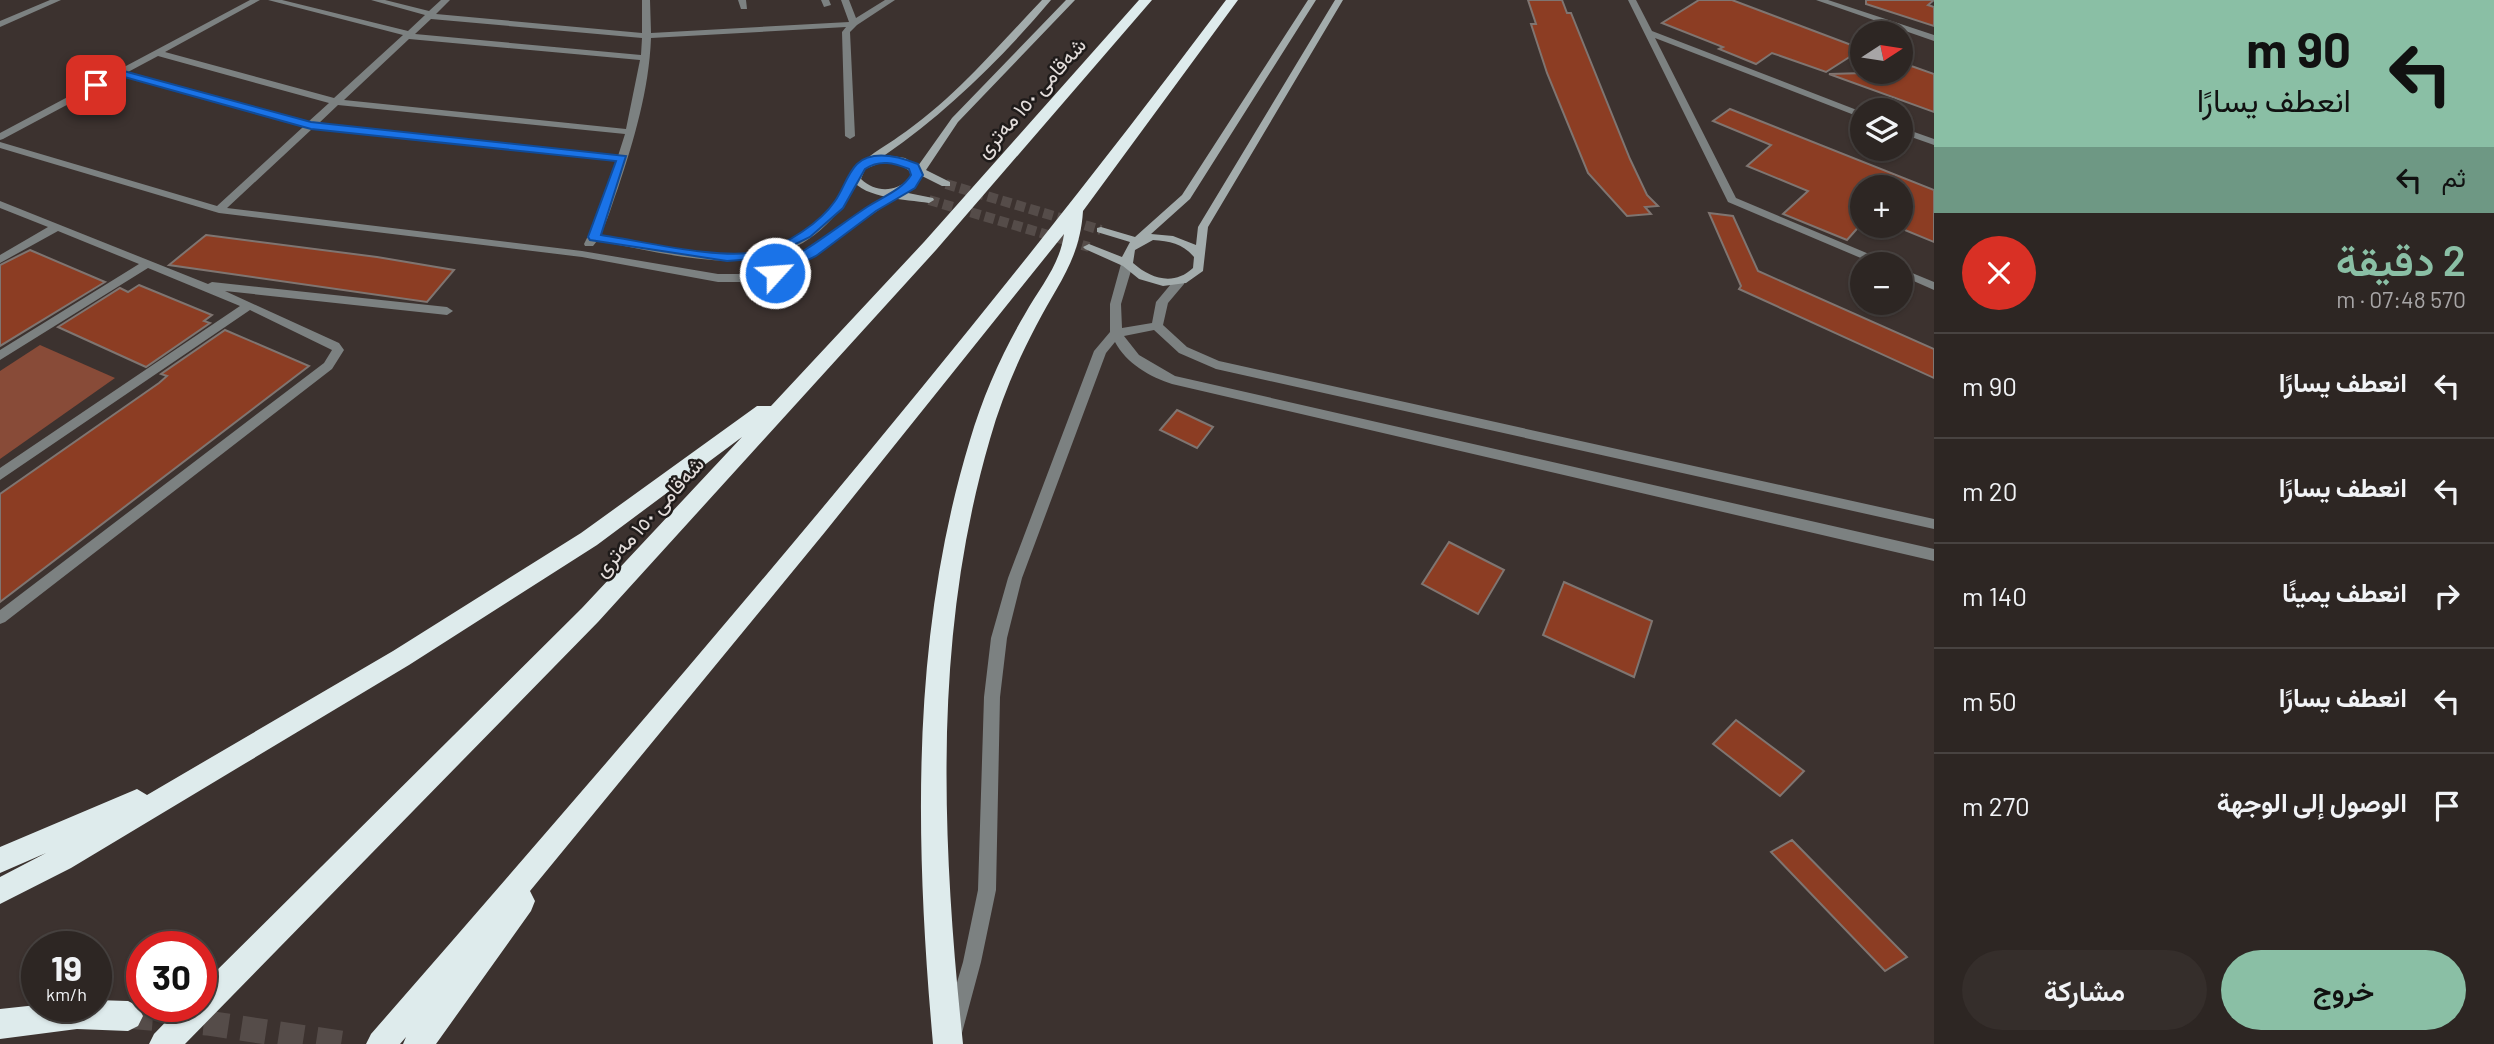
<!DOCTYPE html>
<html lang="ar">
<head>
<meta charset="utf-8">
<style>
	:root { --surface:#2d2623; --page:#352e2b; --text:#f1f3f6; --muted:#a7a5a6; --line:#484341; --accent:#8abfa5 }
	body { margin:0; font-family:Barlow,Vazirmatn,sans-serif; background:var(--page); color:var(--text); direction:rtl; height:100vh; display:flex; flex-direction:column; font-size:26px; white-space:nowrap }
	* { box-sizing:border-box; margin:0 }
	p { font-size:23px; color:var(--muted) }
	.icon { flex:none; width:38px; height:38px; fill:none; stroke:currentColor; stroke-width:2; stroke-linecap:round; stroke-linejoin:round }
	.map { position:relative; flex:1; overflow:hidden; direction:ltr }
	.sheet { display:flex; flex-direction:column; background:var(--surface); width:560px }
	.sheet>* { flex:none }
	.top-card { background:#8abfa5; color:#111; overflow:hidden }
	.needle { width:46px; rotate:78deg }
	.controls { position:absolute; left:1850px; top:21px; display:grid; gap:14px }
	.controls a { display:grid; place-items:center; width:63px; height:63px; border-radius:50%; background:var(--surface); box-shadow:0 2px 5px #0004,0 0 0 2px var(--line); font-size:35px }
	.speed { position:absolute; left:21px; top:931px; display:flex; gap:14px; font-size:35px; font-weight:700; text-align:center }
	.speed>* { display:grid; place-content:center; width:91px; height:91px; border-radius:50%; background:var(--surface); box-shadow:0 2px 5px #0004,0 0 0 2px var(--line); line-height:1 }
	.speed small { font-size:18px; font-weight:400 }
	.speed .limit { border:10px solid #d22; background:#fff; color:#111 }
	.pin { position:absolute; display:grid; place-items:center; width:60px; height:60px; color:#fff; margin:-30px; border-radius:14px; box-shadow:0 4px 10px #0006 }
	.me { position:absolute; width:77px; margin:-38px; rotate:64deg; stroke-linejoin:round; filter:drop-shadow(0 0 5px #0008) }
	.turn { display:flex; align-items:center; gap:24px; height:147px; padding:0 28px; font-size:32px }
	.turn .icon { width:91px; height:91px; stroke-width:2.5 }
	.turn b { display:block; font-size:49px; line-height:60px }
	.then { display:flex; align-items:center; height:66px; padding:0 28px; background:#0003; gap:14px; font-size:26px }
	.round { display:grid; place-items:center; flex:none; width:74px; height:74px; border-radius:37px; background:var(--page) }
	.overview { display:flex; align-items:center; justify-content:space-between; height:119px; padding:0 28px }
	h1 { font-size:42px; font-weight:600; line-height:52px; color:var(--accent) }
	.cta { display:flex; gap:14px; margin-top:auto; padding:14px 28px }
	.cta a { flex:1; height:80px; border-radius:42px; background:var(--accent); color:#111; font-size:28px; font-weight:600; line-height:80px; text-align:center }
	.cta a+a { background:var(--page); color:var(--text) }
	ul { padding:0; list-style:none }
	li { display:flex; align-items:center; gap:21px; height:105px; padding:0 28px; border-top:2px solid var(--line) }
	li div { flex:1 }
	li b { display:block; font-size:26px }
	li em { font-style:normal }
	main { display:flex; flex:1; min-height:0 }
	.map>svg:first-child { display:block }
	.green { fill:#884b38 }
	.building { fill:#8c3d23; stroke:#7f7571; stroke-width:2 }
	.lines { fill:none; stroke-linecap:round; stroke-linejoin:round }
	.secondary-tunnel { stroke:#554c49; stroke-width:10; stroke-dasharray:10 4.5; stroke-linecap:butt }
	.highway-tunnel { stroke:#554c49; stroke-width:25; stroke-dasharray:25 13; stroke-linecap:butt }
	.street { fill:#7c8181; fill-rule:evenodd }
	.secondary { fill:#a3acac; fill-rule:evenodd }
	.highway { fill:#deebec; fill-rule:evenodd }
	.route { fill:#1a73e8; stroke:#114b97; stroke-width:2 }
	.labels { text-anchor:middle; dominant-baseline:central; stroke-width:5; stroke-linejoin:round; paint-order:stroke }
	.street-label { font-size:21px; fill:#e3dddb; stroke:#1f1b1a }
</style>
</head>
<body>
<main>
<section class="sheet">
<div class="top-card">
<div class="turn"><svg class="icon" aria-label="left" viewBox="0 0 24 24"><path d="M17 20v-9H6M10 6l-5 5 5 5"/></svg><div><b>90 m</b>انعطف يسارًا</div></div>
<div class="then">ثم<svg class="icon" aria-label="left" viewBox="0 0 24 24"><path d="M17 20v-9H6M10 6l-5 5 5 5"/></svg></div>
</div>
<div class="overview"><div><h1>2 دقيقة</h1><p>570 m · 07:48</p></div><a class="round" style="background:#d93025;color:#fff"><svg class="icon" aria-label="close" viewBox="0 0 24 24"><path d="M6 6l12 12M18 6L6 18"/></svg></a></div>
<ul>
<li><svg class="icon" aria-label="left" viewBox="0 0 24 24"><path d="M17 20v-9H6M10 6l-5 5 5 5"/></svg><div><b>انعطف يسارًا</b></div><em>90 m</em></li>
<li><svg class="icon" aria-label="left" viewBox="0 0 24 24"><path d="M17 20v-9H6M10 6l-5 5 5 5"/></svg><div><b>انعطف يسارًا</b></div><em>20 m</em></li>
<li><svg class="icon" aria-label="right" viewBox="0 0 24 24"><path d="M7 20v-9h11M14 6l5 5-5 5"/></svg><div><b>انعطف يمينًا</b></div><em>140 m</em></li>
<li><svg class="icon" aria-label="left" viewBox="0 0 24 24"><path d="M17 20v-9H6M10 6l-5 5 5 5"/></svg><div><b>انعطف يسارًا</b></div><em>50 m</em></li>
<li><svg class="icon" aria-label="arrive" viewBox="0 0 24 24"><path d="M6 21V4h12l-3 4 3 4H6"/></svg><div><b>الوصول إلى الوجهة</b></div><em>270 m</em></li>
</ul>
<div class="cta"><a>خروج</a><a>مشاركة</a></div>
</section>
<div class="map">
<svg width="1934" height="1044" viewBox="0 0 1934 1044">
	<rect width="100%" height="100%" fill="#3c322f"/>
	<!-- green -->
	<path class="green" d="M40,345L115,378L0,459V371Z"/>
	<!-- building -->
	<path class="building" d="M1528,0H1562L1567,13H1571L1630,159L1647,195L1658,206L1645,207L1651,214L1627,216L1588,173L1547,73L1531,24H1536Z
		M1699,0H1732L1862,49L1826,72L1772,53L1756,64L1719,49L1723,47L1662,23Z
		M1866,0H1934L1928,5L1934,7V26L1866,4Z
		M1900,62L1934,74V112L1829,74L1900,72Z
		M1730,109L1934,190V242L1900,228V187H1862V223L1847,240L1783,214L1808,191L1747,166L1771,145L1713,121Z
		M1709,213L1733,216L1758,271L1934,349V378L1739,289L1741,286Z
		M206,235L377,257L454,270L427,302L169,265Z
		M30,250L105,282L0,346V265Z
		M139,285L212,315L204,321L210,323L146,367L58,327L120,288L128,292Z
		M225,330L309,366L0,602V494L159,383L167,376L161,374Z
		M1177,410L1213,427L1197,448L1160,430Z
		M1449,542L1504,570L1478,614L1422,584Z
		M1564,582L1652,621L1634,677L1543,635Z
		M1736,720L1804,771L1780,796L1713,744Z
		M1792,840L1907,957L1885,971L1771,852Z"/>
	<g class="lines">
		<!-- secondary-tunnel -->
		<path class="secondary-tunnel" d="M946,184L1101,230
			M929,200L1089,247"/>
		<!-- highway-tunnel -->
		<path class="highway-tunnel" d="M128,1016L207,1023L347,1044"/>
		<!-- street -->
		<path class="street" d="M50,0H61L0,27V21Z
			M250,0H260L165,52L334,98L403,35L268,0H282L408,31L425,15L371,0H385L429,11L441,0H450L436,14L642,33V0H650L651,33L849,22L841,0H849L856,18L885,0H895L857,25L850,32L855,136L850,139L845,136L842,32L846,27L651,38C649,90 634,140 618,188C612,204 608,220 600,235C686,250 770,283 834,203C842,193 847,182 853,171H861L862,173C803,295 704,260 597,241L593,246H585L584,244L596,220L616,161L312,129L227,208L582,251L718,274H750L784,266L900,187H908L909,189L792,270L750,282H718L582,257L219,213L0,148V142L217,206L303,127L121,76L3,139L0,140V133ZM431,19L642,38L641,55L415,34ZM409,39L640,60L626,129L344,100ZM158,56L329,103L308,122L128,72ZM338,105L625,134L618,156L318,124Z
			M738,0H746L747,9H741Z
			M821,0H829L831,5L824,7Z
			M1628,0H1636L1652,31L1862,112V118L1655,38L1736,198L1888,262L1889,264H1875L1728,202Z
			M1816,0H1828L1934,35V41Z
			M1900,127L1934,139V145L1900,133Z
			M0,201L208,284L212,282L447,307L453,311L447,315L225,291L339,343L344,350L332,369L5,622L0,624V610L324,363L332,350L250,310L0,480V468L240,306L148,268L0,360V350L139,264L58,231L0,263V255L48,227L0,208Z
			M1127,261L1133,264L1121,304L1122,328L1152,323L1156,302L1176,278H1184V284L1168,303L1163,325L1187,347L1219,361L1934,519V529L1216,369L1179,353L1154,330L1124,336L1139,355L1175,376L1934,549V561L1172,384C1150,377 1126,363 1115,342L1106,353L1022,578L1007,638L1000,697L996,890L981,962L959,1044H939L963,962L978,890L984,697L991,638L1008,578L1094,351L1110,332V304L1121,264Z
			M1900,268L1934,282V290L1900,275Z"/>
		<!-- secondary -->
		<path class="secondary" d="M1042,0H1051C1002,58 947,112 885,155L905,158L918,166L952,118L1066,0H1075L958,122L926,170L950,182V186H942L922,176L913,187L903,192L933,198L934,200L929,203C905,199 866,199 851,179C859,159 880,150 898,137C953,100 996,48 1042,0ZM885,161L898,163L911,172L910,179C895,192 876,193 861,179L865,169Z
			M1308,0H1316L1190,199L1151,234L1173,236L1196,245L1198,227L1335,0H1343L1208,227L1203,271L1186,283L1163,286L1139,279L1123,266L1085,249L1083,247L1089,244L1122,257L1130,242L1097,232V228L1101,227L1135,237L1182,195ZM1153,240C1170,241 1183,244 1194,257L1193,268C1174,286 1151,279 1133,263L1135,250Z"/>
		<!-- highway -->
		<path class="highway" d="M1139,0H1152L936,250L598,622L185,1044H149L154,1034L181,1006H201V986L582,608L742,437L597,545L409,665L71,868L0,904V877L46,853L0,873V847L137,789L147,795L393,651L581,533L757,406H771L924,242Z
			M1226,0H1238L1083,211C1080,260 1057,285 1036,326C1017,362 1001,400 990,439C932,637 942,842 963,1044H933C915,841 910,637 970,440C983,396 1002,353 1025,314C1040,287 1060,265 1064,234L825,532L530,891L535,901L531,911L436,1044H403L406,1037L400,1044H366L371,1034C665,697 958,358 1226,0Z
			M96,1000L128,1001L138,1006L143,1016L138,1026L128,1031L77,1029L0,1039V1009L37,1005L96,1006Z"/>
	</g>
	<!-- route -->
	<path class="route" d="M120,70L311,122L626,156L601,235C642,241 723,261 761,251C786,245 820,223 835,201C843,190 847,174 857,164C873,149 900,157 918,164L923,175L915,188L876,211L816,256L775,277L770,275V270C806,252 834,229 867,207C882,197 902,190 911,175L909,169C894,163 880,159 865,169L843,208L810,237L767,258L727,261L590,240L588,237L616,161L311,129L121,76L99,88L90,85Z"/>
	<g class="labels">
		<!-- street labels -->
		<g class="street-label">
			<text transform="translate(1030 97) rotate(-48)">شەقامی ١٥٠ مەتری</text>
			<text transform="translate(648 516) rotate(-48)">شەقامی ١٥٠ مەتری</text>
		</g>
	</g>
</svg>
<div class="controls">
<a><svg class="needle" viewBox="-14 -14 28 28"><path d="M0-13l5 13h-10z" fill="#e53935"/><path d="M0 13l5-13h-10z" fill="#a7a5a6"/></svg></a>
<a><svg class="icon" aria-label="layers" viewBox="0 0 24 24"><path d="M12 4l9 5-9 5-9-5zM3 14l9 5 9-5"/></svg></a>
<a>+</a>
<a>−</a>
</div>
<div class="speed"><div>19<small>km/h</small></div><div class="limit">30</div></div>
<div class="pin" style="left:96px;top:85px;background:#d93025"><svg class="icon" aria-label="arrive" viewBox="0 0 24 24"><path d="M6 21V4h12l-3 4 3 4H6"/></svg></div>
<svg class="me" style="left:775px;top:273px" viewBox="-20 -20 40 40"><circle r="17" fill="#1a73e8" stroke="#fff" stroke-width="3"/><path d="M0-11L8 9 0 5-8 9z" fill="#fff"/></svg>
</div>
</main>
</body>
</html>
